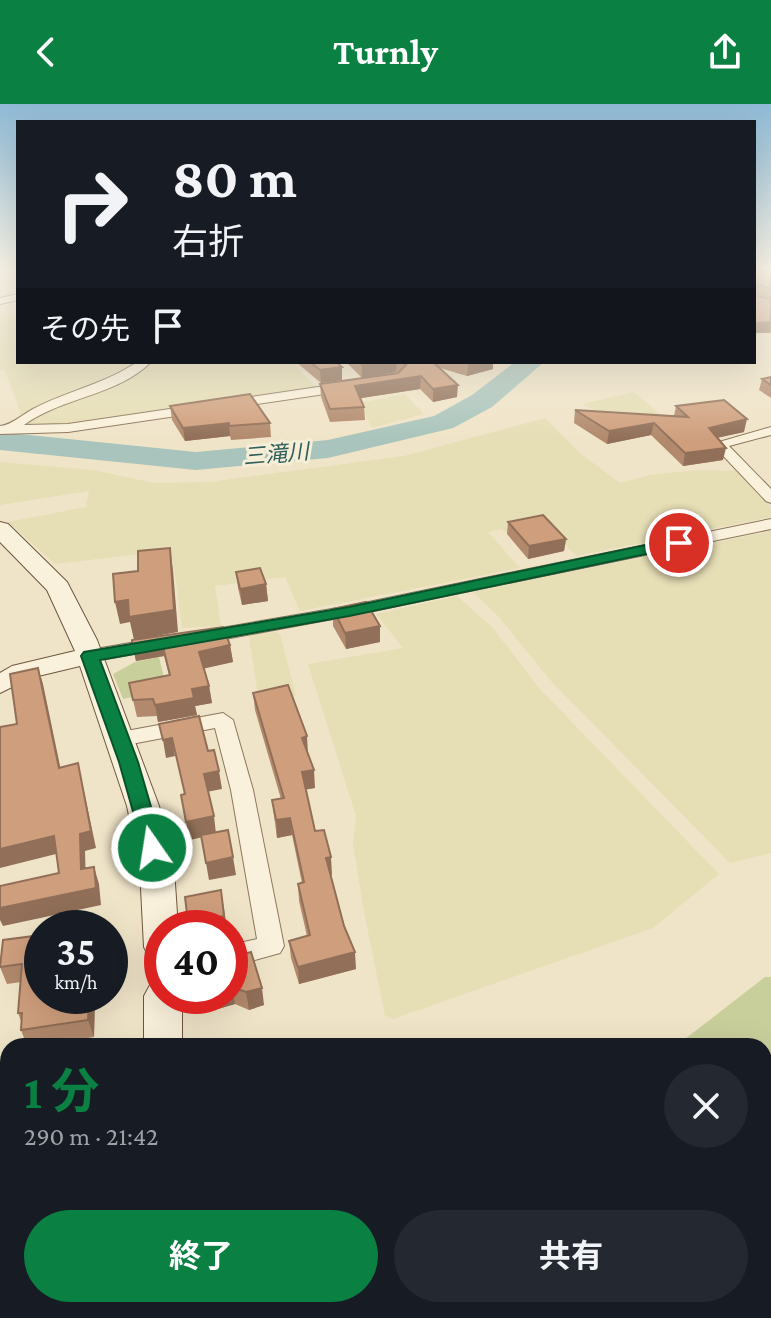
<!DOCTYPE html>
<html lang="ja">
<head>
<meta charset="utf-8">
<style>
	:root { --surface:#171b24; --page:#242831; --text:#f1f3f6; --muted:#9ea1a6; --accent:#0b8043 }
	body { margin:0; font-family:"Crimson Pro","Noto Sans JP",serif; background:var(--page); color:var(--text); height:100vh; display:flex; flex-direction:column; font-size:30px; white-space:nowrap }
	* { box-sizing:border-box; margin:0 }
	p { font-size:26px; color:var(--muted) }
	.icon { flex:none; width:44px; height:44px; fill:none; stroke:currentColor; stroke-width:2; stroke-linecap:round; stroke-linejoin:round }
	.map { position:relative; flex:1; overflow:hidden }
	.details { position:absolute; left:0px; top:934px; width:772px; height:280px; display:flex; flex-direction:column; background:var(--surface); border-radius:24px 24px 0 0; box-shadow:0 8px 32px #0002 }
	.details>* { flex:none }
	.banner { position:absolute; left:16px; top:16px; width:740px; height:244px; border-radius:0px; box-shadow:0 8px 32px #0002; background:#171b24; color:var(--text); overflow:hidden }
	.speed { position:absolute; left:24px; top:806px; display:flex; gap:16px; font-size:40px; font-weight:700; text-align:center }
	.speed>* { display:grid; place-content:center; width:104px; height:104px; border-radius:50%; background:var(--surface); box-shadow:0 8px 32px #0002; line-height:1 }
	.speed small { font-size:20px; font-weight:400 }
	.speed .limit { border:12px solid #d22; background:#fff; color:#111 }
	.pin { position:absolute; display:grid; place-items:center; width:68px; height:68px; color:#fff; margin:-34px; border:4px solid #fff; border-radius:50%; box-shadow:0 2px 8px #0007 }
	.me { position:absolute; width:88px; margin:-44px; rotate:347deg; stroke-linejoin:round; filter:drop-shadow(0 0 6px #0008) }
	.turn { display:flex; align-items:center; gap:28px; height:168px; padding:0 24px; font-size:36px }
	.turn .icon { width:104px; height:104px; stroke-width:2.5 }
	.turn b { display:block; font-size:56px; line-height:68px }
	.then { display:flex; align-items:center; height:76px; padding:0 24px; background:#0003; gap:16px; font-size:30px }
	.round { display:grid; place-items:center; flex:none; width:84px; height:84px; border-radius:42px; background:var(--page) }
	.summary { display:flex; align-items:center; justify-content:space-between; height:136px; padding:0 24px }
	h1 { font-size:48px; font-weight:700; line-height:60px; color:var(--accent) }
	.primary-button { display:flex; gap:16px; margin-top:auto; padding:16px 24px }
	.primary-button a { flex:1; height:92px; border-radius:48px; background:var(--accent); color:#fff; font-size:32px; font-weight:700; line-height:92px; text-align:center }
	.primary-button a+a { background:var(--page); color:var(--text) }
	header { display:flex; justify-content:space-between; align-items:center; height:104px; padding:0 24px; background:var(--accent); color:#fff; font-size:36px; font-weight:700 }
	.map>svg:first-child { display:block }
	.farmland { fill:#e6deb5 }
	.green { fill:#c9cf9b }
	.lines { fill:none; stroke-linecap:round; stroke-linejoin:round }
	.river { fill:#a9c4bc; fill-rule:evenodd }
	.street-casing { stroke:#8d765c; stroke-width:2 }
	.secondary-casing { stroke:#6f573f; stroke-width:2 }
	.street { fill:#faf1dc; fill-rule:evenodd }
	.secondary { fill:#faf1dc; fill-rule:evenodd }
	.wall { fill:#b2896c }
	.shaded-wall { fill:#916f58 }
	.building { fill:#cf9f7d; stroke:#916f58; stroke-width:2 }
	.route { fill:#0b8043; stroke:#07532c; stroke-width:2 }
	.labels { text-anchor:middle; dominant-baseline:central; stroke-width:6; stroke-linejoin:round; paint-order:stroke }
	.far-water-label { font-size:22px; font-style:italic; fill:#2f5d5a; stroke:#f7eed8 }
</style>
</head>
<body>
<header><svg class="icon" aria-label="back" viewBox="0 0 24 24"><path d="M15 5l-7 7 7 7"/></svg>Turnly<svg class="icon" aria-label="share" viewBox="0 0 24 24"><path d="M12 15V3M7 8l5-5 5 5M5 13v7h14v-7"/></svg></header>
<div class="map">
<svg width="771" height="1214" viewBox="0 0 771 1214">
	<rect width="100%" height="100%" fill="#f0e4c8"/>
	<!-- farmland -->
	<path class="farmland" d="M18,210V258H139L21,311L5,266H0V211Z
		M151,258H292L316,283L56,322L23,321L39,310L108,282Z
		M634,288L666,315L668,322L601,310L582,300Z
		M405,290L424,310L372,324L359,299Z
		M545,314L581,350L620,379L650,371L695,366L741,367L763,389L771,405V413L576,452L546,420L505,428L502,425L488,428L520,464L300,507L285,473L215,482L221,522L182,524L174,463L166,447L55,460L8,418L86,403L89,387L0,401V358L93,366L154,379L209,378L404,352Z
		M771,427V749L730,759L551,577L498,512L473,488Z
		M457,492L493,524L539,584L719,770L653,824L393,915L385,912L364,808L353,740L356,712L308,560L403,544L376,510Z
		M276,528L280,530L296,592L259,599L249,532Z
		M8,1188V1206H99L98,1214H0V1193Z"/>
	<!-- green -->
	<path class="green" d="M159,553L167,586L123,595L113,570L135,558Z
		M765,873H771V1214H343L342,1206H764V942H676Z"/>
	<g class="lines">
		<!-- river -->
		<path class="river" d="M515,258H544L492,303L453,324L328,354L196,366L0,346V328L196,348L328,336L434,312L472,291Z"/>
		<!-- street casing -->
		<g class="street-casing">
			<path id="street" d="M18,190V196L0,200V194Z
				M137,258H151C117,292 62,293 24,321L68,320L345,279L351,283L345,287L68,328L0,330V322C12,321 23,310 33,305C67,287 105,280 137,258Z
				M771,323V331L729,342L771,385V399L766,397L712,340Z
				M771,415V425L349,512L198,540L189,534L198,528L349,502Z
				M159,534L168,540L166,544L90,558L81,552L90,546Z
				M223,609L233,616L253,686L284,842L280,849L230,863V841L257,835L231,686L215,624L121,642L111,635L121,628Z
				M8,1159V1193L0,1197V1162Z"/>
		</g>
		<!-- secondary casing -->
		<g class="secondary-casing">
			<path id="secondary" d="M0,418L8,420L67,478L97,536L159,702L174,765L178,824H162V858L149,853L144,843L140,765L127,702L80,562L30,574L0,589V569L12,562L75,547L47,486L0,438Z
				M162,876V892H182V942H144V892L150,881Z
				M133,1206H181L180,1214H132Z"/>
		</g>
		<!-- street -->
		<use href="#street" class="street"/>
		<!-- secondary -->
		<use href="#secondary" class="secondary"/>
	</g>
	<!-- wall -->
	<path class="wall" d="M754,166H771V229H754Z
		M296,258H336L342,276L321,279Z
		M346,258H493V265L467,272L440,264L457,293L433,298L420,285L361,294L364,303L365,316L330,318L321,293L320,280L398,269L396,268L362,274Z
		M771,273V294L759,286L762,275Z
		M170,302L270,319L271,333L231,336L230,332L185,337L172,316Z
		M676,302L744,328L717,334L723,356L683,362L651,331L607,340L574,319L575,306L674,312Z
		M508,418L566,435L564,447L528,455L507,430Z
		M236,468L266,480L268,497L242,501L238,484Z
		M333,505L380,538L346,545L333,522Z
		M223,523L230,541L233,558L204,564L209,582L212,599L195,602L197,611L158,618L157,612L137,613L129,579L169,571L164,552L136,557L132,536Z
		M253,589L315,684L306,685L315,727L332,771H331L356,865L299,880L291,854L289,837L307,832L299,797L298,780L302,779L292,731L277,734L272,696L281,695L255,606Z
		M42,831V892H95L94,933L37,942H27L21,926V917L18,909L21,878L7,880L0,863Z
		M230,854L264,901L249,906L235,900L218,905L215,892H230Z"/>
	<!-- shaded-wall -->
	<path class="shaded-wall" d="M771,218L770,228L754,229V219Z
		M381,258H397L396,268L362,274V261Z
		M474,258H493V265L467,272L468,260Z
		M342,263V276L321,279L320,266Z
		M421,272L420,285L355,295V282Z
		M458,281L457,293L433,298V285Z
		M747,315L744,328L706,336L709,324Z
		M229,319L230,332L185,337L183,324Z
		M654,319L651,331L607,340L609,327Z
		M726,344L723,356L683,362L685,349Z
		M566,435L564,447L528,455L529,442Z
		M170,444L173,466L178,528L134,536L130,518L120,520L115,498Z
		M266,480L268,497L242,501L240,485Z
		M380,522V538L346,545L345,529Z
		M161,535L164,552L136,557L132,540Z
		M230,541L233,558L202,565L199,548Z
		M38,564L43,580L64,681L59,664Z
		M209,582L212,599L195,602L197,611L158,618L155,601L192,585Z
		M307,632L308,650L302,634Z
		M172,634L175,652L166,654L163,636Z
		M78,659L96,744L85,747L86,782L81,765Z
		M314,666L315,684L303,686L302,668Z
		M219,667L222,685L206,688L204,670Z
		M214,712L216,730L190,736L186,718Z
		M290,714L292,731L277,734L276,716Z
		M54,732L60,749L0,764V745Z
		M233,753L236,771L209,776L206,759Z
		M331,753L332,771L327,772L326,754Z
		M94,763L99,780L101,801L3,822L0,816V804Z
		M221,786L227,824H189L188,818Z
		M355,848L356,865L299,880L298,863Z
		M230,883H232L235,900L218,905L216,892H230Z
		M262,884L264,901L249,906L246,888Z
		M89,892H95L94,933L88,916Z
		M0,1088L8,1090V1109L5,1110L0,1102Z"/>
	<!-- building -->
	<path class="building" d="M754,166H766L771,168V185L757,180L754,191Z
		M754,191L771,195V218L754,219Z
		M310,258H336L342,263L320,266Z
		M359,258H381L362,261Z
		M401,258H433L458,281L433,285L421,272L355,282L364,303L330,305L320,280L398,269L406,261Z
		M771,273V281L762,275Z
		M250,290L270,319L229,322V319L183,324L170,302Z
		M724,296L747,315L709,324L726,344L685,349L654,319L609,327L575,306L688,313L676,302Z
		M543,411L566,435L529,442L508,418Z
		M170,444L174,506L129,513L128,496L115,498L113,470L138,467V447Z
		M260,464L266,480L240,485L236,468Z
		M366,498L380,522L345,529L333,505Z
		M223,523L230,541L199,548L209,582L192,585L194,594L155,601L153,595L133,596L129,579L170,571L161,535L132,540V536Z
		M38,564L59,664L78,659L91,727L80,730L81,765L94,763L96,784L0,804V782L59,769L54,732L0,745V623L17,620L10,570Z
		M288,581L307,632L302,634L314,666L302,668L315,727L324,726L331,753L326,754L344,822L355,848L298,863L289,837L310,831L298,780L304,778L290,714L276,716L272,696L284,694L253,589Z
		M199,612L208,647L214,646L219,667L204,670L214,712L186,718L181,691L185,690L172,634L163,636L159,620Z
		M228,726L233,753L206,759L201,731Z
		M221,786L224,812L188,818L185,793Z
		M42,831V892H89L88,916L21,926L22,909H18L22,860L0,863L3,836Z
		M251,848L262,884L246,888L232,883H230V854Z
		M8,1022V1090L0,1093V1024Z"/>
	<!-- sky -->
	<linearGradient id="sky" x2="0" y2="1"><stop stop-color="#8fbad6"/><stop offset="0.49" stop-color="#f8f3e6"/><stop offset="1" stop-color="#f8f3e6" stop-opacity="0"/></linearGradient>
	<rect width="771" height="336" fill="url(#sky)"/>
	<!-- route -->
	<path class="route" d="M679,434L685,436V442L349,512L100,556L138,658L163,744L152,752L145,750L119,658L81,552L84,548L349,503Z"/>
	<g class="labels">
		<!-- far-water labels -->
		<g class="far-water-label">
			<text transform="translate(276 350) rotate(-5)">三滝川</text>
		</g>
	</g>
</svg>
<div class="speed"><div>35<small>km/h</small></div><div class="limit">40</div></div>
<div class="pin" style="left:679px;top:439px;background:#d93025"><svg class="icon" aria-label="arrive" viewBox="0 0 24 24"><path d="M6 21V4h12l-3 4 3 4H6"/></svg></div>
<svg class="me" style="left:152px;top:744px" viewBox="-20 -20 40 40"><circle r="17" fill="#0b8043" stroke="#fff" stroke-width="3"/><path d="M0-11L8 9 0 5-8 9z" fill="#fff"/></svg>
<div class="banner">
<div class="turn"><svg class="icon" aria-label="right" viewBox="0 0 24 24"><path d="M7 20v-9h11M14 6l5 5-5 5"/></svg><div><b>80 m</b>右折</div></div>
<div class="then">その先<svg class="icon" aria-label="arrive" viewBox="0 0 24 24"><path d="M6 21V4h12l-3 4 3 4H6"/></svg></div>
</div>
<section class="details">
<div class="summary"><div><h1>1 分</h1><p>290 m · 21:42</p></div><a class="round"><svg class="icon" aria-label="close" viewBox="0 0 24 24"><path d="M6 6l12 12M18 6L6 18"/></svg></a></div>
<div class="primary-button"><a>終了</a><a>共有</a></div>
</section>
</div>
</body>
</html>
